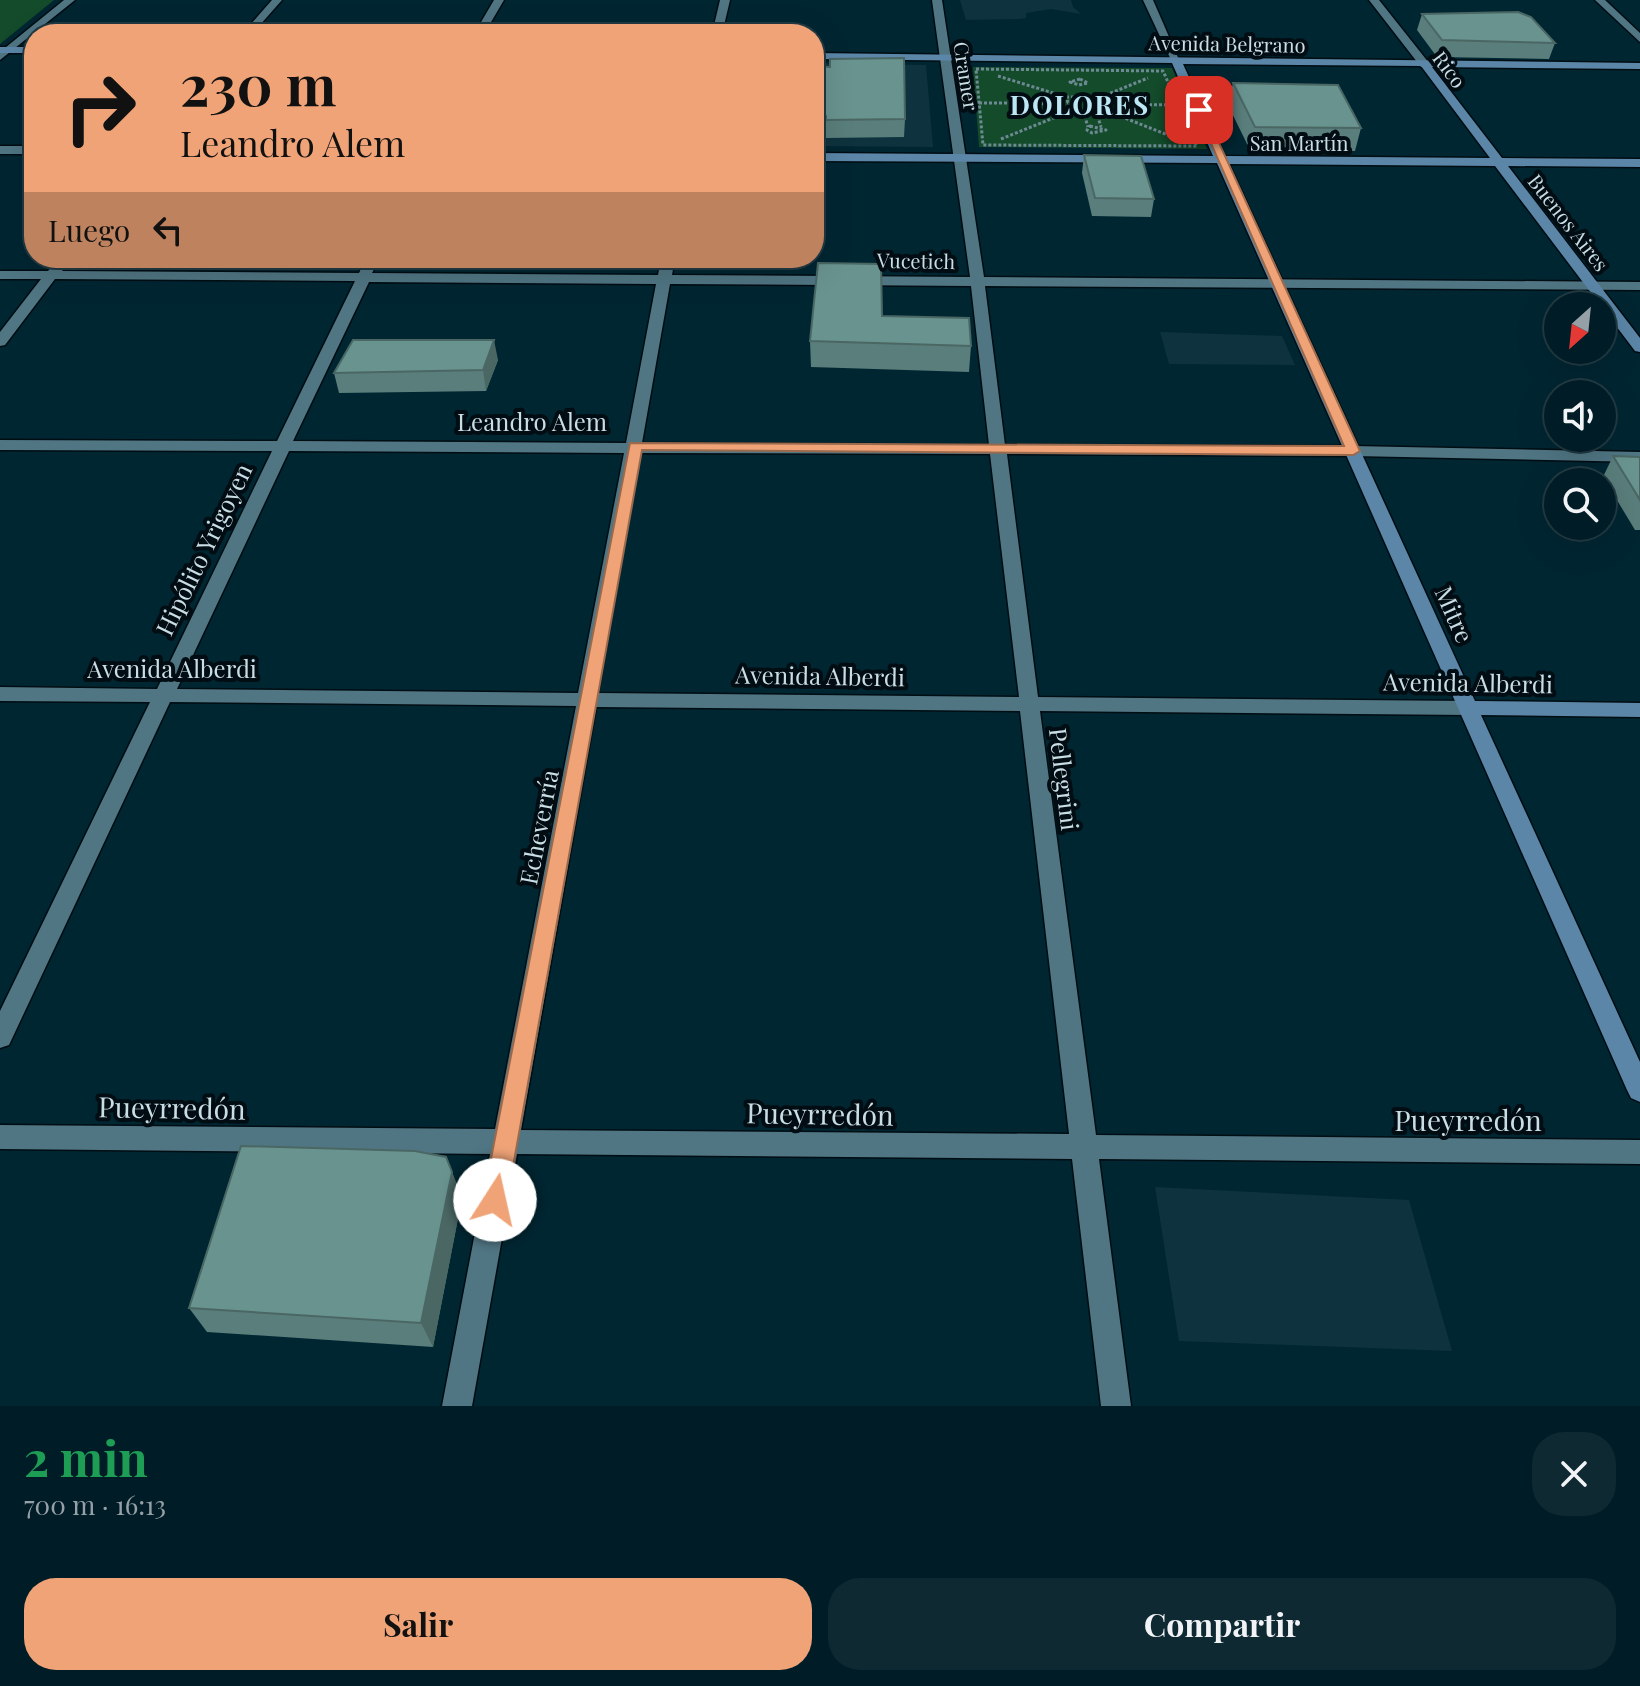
<!DOCTYPE html>
<html lang="es">
<head>
<meta charset="utf-8">
<style>
	:root { --surface:#001c26; --page:#0e2932; --text:#f1f3f6; --muted:#95a1a7; --line:#223a43; --accent:#efa377 }
	body { margin:0; font-family:"Playfair Display",serif; background:var(--page); color:var(--text); height:100vh; display:flex; flex-direction:column; font-size:30px; white-space:nowrap }
	* { box-sizing:border-box; margin:0 }
	p { font-size:26px; color:var(--muted) }
	.icon { flex:none; width:44px; height:44px; fill:none; stroke:currentColor; stroke-width:2; stroke-linecap:round; stroke-linejoin:round }
	.map { position:relative; height:1406px; overflow:hidden }
	.sheet { display:flex; flex-direction:column; background:var(--surface); flex:1 }
	.sheet>* { flex:none }
	.guide { position:absolute; left:24px; top:24px; width:800px; height:244px; border-radius:32px; box-shadow:0 8px 32px #0002,0 0 0 2px var(--line); background:#efa377; color:#111; overflow:hidden }
	.needle { width:52px; rotate:207deg }
	.fabs { position:absolute; left:1544px; top:292px; display:grid; gap:16px }
	.fabs a { display:grid; place-items:center; width:72px; height:72px; border-radius:50%; background:var(--surface); box-shadow:0 8px 32px #0002,0 0 0 2px var(--line); font-size:40px }
	.pin { position:absolute; display:grid; place-items:center; width:68px; height:68px; color:#fff; margin:-34px; border-radius:16px; box-shadow:0 4px 12px #0006 }
	.me { position:absolute; width:88px; margin:-44px; rotate:10deg; stroke-linejoin:round; filter:drop-shadow(0 0 6px #0008) }
	.turn { display:flex; align-items:center; gap:28px; height:168px; padding:0 24px; font-size:36px }
	.turn .icon { width:104px; height:104px; stroke-width:2.5 }
	.turn b { display:block; font-size:56px; line-height:68px }
	.then { display:flex; align-items:center; height:76px; padding:0 24px; background:#0003; gap:16px; font-size:30px }
	.round { display:grid; place-items:center; flex:none; width:84px; height:84px; border-radius:32px; background:var(--page) }
	.summary { display:flex; align-items:center; justify-content:space-between; height:136px; padding:0 24px }
	h1 { font-size:48px; font-weight:700; line-height:60px; color:#1e9e55 }
	.primary-button { display:flex; gap:16px; margin-top:auto; padding:16px 24px }
	.primary-button a { flex:1; height:92px; border-radius:32px; background:var(--accent); color:#111; font-size:32px; font-weight:700; line-height:92px; text-align:center }
	.primary-button a+a { background:var(--page); color:var(--text) }
	.map>svg:first-child { display:block }
	.built { fill:#0e333e }
	.green { fill:#134b2b }
	.lines { fill:none; stroke-linecap:round; stroke-linejoin:round }
	.minor-casing { stroke:#000d13; stroke-width:3 }
	.tertiary-casing { stroke:#000d13; stroke-width:3 }
	.secondary-casing { stroke:#000d13; stroke-width:3 }
	.path { stroke:#6d8a93; stroke-width:3; stroke-dasharray:3 2; stroke-linecap:butt }
	.minor { fill:#507583; fill-rule:evenodd }
	.tertiary { fill:#507583; fill-rule:evenodd }
	.secondary { fill:#5b86a7; fill-rule:evenodd }
	.wall { fill:#5a7e7b }
	.shaded-wall { fill:#4a6764 }
	.building { fill:#69938f; stroke:#4a6764; stroke-width:2 }
	.route { fill:#efa377; stroke:#9b6a4d; stroke-width:2 }
	.labels { text-anchor:middle; dominant-baseline:central; stroke-width:8; stroke-linejoin:round; paint-order:stroke }
	.far-street-label { font-size:20px; fill:#c9dde5; stroke:#010d12 }
	.street-label { font-size:24px; fill:#c9dde5; stroke:#010d12 }
	.far-district-label { font-size:26px; font-weight:bold; letter-spacing:2px; fill:#bee7f6; stroke:#010d12 }
	.near-street-label { font-size:28px; fill:#c9dde5; stroke:#010d12 }
</style>
</head>
<body>
<div class="map">
<svg width="1640" height="1406" viewBox="0 0 1640 1406">
	<rect width="100%" height="100%" fill="#002632"/>
	<!-- built -->
	<path class="built" d="M960,0H1071L1073,7L1081,14L1051,9L1026,13V18L1020,19L966,20Z
		M814,63L926,65L933,147L814,146Z
		M1160,332L1282,336L1295,365L1169,364Z
		M1155,1187L1409,1200L1452,1351L1179,1341Z"/>
	<!-- green -->
	<path class="green" d="M0,0H54L0,44Z
		M973,67L1172,68L1207,149L979,147Z"/>
	<g class="lines">
		<!-- minor casing -->
		<g class="minor-casing">
			<path id="minor" d="M64,0H75L0,60V52Z
				M272,0H282L252,34H242Z
				M494,0H504L484,34H474Z
				M932,0H942L984,277L1640,282V290L985,286L1005,445L1353,446L1640,452V462L1353,456L1007,454L1038,697L1469,701L1479,708L1469,715L1040,711L1096,1135L1640,1140V1164L1099,1159L1131,1406H1101L1072,1159L517,1154L472,1406H442L490,1154L0,1149V1125L495,1129L576,706L170,702L9,1045L0,1048V1011L150,702L0,701V687L157,689L272,451L0,450V440L277,441L355,281L55,279L5,345L0,346V332L41,279H0V271H48L58,258H72L62,271L359,273L366,258H380L372,273L658,275L661,258H675L672,275L970,277ZM369,282L656,284L626,443L293,441ZM670,284L971,286L989,445L642,443ZM289,451L624,453L578,693L177,689ZM640,453L990,454L1019,697L598,693ZM596,707L1020,711L1069,1134L521,1130Z
				M1143,0H1153L1180,62L1171,60Z
				M1369,0H1379L1429,63V67H1421Z
				M1595,0H1605L1640,33V42Z
				M0,146H34V154H0Z"/>
		</g>
		<!-- tertiary casing -->
		<g class="tertiary-casing">
			<path id="tertiary" d="M720,0H730L722,34H712Z"/>
		</g>
		<!-- secondary casing -->
		<g class="secondary-casing">
			<path id="secondary" d="M0,47H34V53H0Z
				M814,53L1640,63V69L1432,67L1502,158L1640,159V167L1508,166L1640,338V352L1635,351L1495,166L1229,164L1475,701L1640,703V717L1481,715L1640,1062V1102L1631,1098L1627,1090L1217,163L814,161V153L1213,156L1172,63L814,59ZM1183,64L1421,66L1490,158L1225,156Z"/>
		</g>
		<!-- path -->
		<path class="path" d="M976,69L1163,71L1197,146L983,145Z
			M998,76L1066,97
			M1080,79L1088,83L1079,85L1070,82Z
			M1066,97H1101L1107,111H1071Z
			M1101,97L1148,78
			M1026,99L1035,101L1038,105L1024,108L1015,103Z
			M979,103H1015
			M1037,104L1068,103
			M1104,104L1175,105
			M1083,111L1088,127
			M1096,111L1101,127
			M1107,111L1178,139
			M1090,126L1106,130L1092,133L1087,130Z
			M1001,139L1071,111"/>
		<!-- minor -->
		<use href="#minor" class="minor"/>
		<!-- tertiary -->
		<use href="#tertiary" class="tertiary"/>
		<!-- secondary -->
		<use href="#secondary" class="secondary"/>
	</g>
	<!-- wall -->
	<path class="wall" d="M1422,14L1555,43L1549,59L1437,57L1417,30Z
		M814,66L905,119L904,137L826,138V134H814Z
		M1233,83L1361,128L1355,151L1250,150L1228,105Z
		M1084,155L1154,199L1151,217L1092,216L1082,173Z
		M882,316L971,346L969,372L811,367L810,341Z
		M498,360L486,391L339,393L334,373Z
		M1613,456L1640,457V530H1635L1603,477Z
		M452,1172L462,1198L433,1347L207,1332L189,1308Z"/>
	<!-- shaded-wall -->
	<path class="shaded-wall" d="M494,340L498,360L486,391L483,370Z
		M452,1172L462,1198L433,1347L421,1323Z"/>
	<!-- building -->
	<path class="building" d="M1518,12L1531,17L1555,43L1442,40L1422,14Z
		M904,58L905,119L826,120V116H814V66L830,67V59Z
		M1233,83L1338,85L1361,128L1255,127Z
		M1084,155L1141,156L1154,199L1095,198Z
		M818,263L881,264L882,316L969,318L971,346L810,341Z
		M353,340H494L483,370L334,373Z
		M1613,456L1640,457V500Z
		M241,1146L415,1151L446,1157L452,1172L421,1323L189,1308Z"/>
	<!-- route -->
	<path class="route" d="M1195,107L1204,110L1360,451L1353,455L642,450L507,1200L504,1209L495,1212L486,1209L483,1200L630,443L1344,446Z"/>
	<g class="labels">
		<!-- far-street labels -->
		<g class="far-street-label">
			<text transform="translate(1227 43) rotate(1)">Avenida Belgrano</text>
			<text transform="translate(1450 69) rotate(53)">Rico</text>
			<text transform="translate(967 76) rotate(81)">Cramer</text>
			<text x="1299" y="142">San Martín</text>
			<text transform="translate(1569 222) rotate(52)">Buenos Aires</text>
			<text transform="translate(916 260) rotate(1)">Vucetich</text>
		</g>
		<!-- street labels -->
		<g class="street-label">
			<text x="532" y="421">Leandro Alem</text>
			<text transform="translate(203 549) rotate(-64)">Hipólito Yrigoyen</text>
			<text transform="translate(1455 614) rotate(66)">Mitre</text>
			<text x="172" y="668">Avenida Alberdi</text>
			<text transform="translate(820 675) rotate(1)">Avenida Alberdi</text>
			<text transform="translate(1468 682) rotate(1)">Avenida Alberdi</text>
			<text transform="translate(1065 779) rotate(83)">Pellegrini</text>
			<text transform="translate(538 827) rotate(-79)">Echeverría</text>
		</g>
		<!-- far-district labels -->
		<g class="far-district-label">
			<text x="1080" y="104">DOLORES</text>
		</g>
		<!-- near-street labels -->
		<g class="near-street-label">
			<text transform="translate(172 1107) rotate(1)">Pueyrredón</text>
			<text transform="translate(820 1113) rotate(1)">Pueyrredón</text>
			<text x="1468" y="1119">Pueyrredón</text>
		</g>
	</g>
</svg>
<div class="fabs">
<a><svg class="needle" viewBox="-14 -14 28 28"><path d="M0-13l5 13h-10z" fill="#e53935"/><path d="M0 13l5-13h-10z" fill="#95a1a7"/></svg></a>
<a><svg class="icon" aria-label="sound" viewBox="0 0 24 24"><path d="M4 9h4l5-4v14l-5-4H4zM17 9q2 3 0 6"/></svg></a>
<a><svg class="icon" aria-label="search" viewBox="0 0 24 24"><circle cx="10" cy="10" r="6"/><path d="M15 15l6 6"/></svg></a>
</div>
<div class="pin" style="left:1199px;top:110px;background:#d93025"><svg class="icon" aria-label="arrive" viewBox="0 0 24 24"><path d="M6 21V4h12l-3 4 3 4H6"/></svg></div>
<svg class="me" style="left:495px;top:1200px" viewBox="-20 -20 40 40"><circle r="19" fill="#fff"/><path d="M0-13L10 11 0 6-10 11z" fill="#efa377"/></svg>
<div class="guide">
<div class="turn"><svg class="icon" aria-label="right" viewBox="0 0 24 24"><path d="M7 20v-9h11M14 6l5 5-5 5"/></svg><div><b>230 m</b>Leandro Alem</div></div>
<div class="then">Luego<svg class="icon" aria-label="left" viewBox="0 0 24 24"><path d="M17 20v-9H6M10 6l-5 5 5 5"/></svg></div>
</div>
</div>
<section class="sheet">
<div class="summary"><div><h1>2 min</h1><p>700 m · 16:13</p></div><a class="round"><svg class="icon" aria-label="close" viewBox="0 0 24 24"><path d="M6 6l12 12M18 6L6 18"/></svg></a></div>
<div class="primary-button"><a>Salir</a><a>Compartir</a></div>
</section>
</body>
</html>
